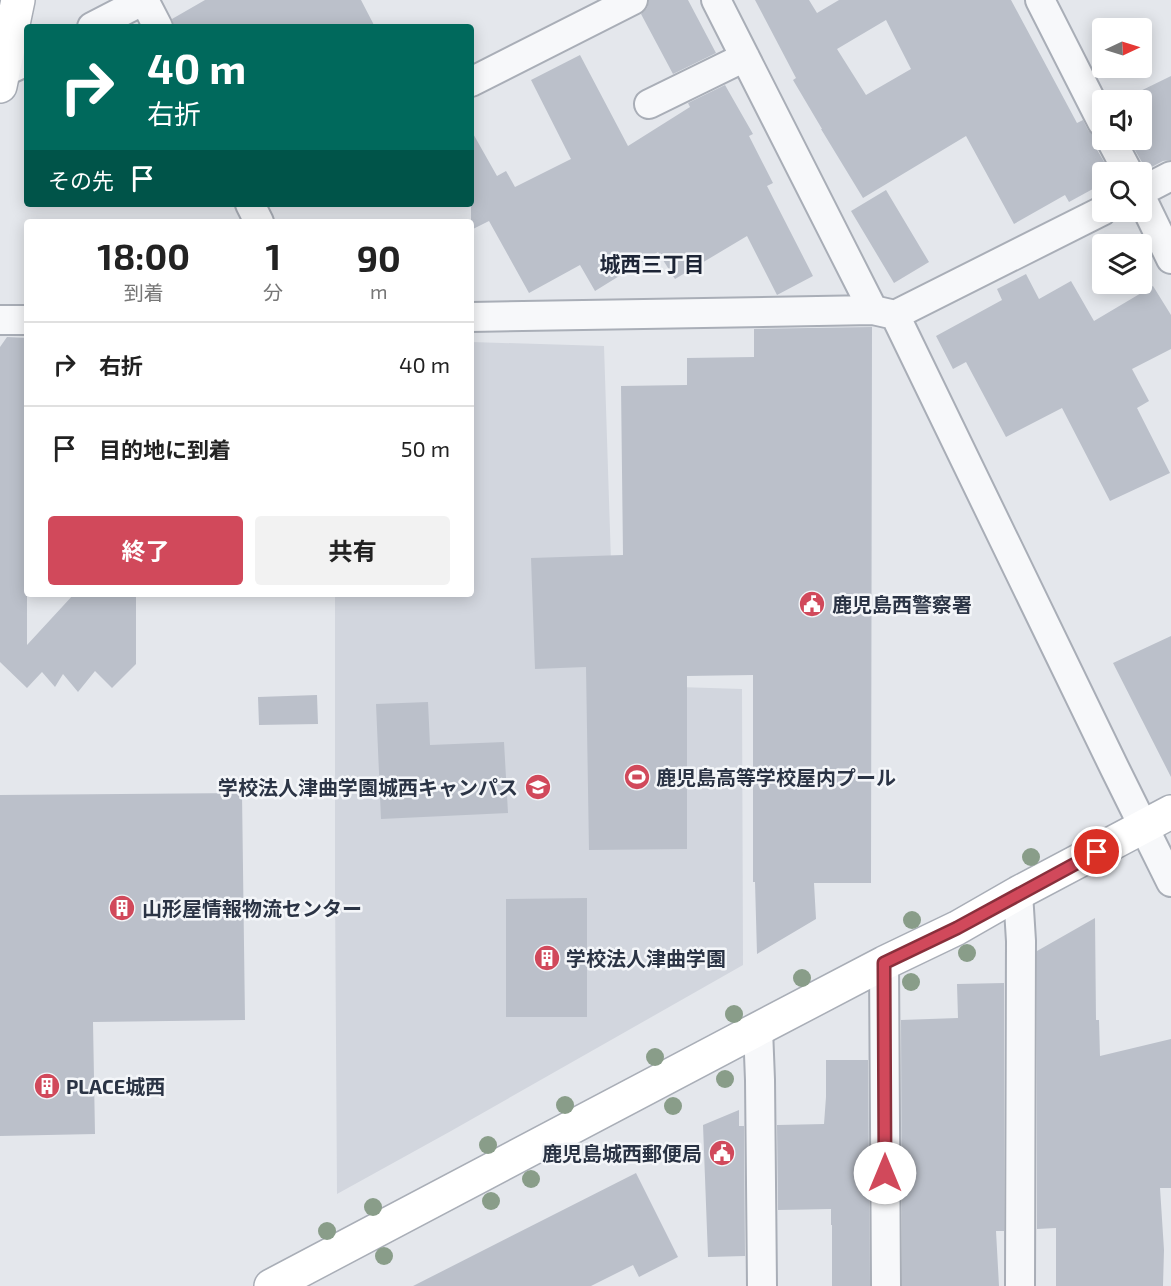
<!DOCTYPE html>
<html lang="ja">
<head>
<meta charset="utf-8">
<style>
	:root { --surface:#fff; --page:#f2f2f2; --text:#222; --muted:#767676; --line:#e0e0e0; --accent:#d1495b }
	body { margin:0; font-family:"Exo 2","Noto Sans JP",sans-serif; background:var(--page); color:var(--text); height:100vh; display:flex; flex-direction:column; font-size:22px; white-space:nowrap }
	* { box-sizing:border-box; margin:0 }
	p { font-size:20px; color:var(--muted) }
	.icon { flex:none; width:33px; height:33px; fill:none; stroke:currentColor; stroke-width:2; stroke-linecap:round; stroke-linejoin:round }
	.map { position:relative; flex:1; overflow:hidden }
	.sheet { position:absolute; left:24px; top:219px; width:450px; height:378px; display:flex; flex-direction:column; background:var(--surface); border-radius:6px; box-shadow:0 3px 15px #0003 }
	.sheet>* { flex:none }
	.guide { position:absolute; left:24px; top:24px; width:450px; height:183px; border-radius:6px; box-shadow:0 3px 15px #0003; background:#00695c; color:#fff; overflow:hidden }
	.needle { width:39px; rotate:86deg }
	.buttons { position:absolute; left:1092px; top:18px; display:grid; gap:12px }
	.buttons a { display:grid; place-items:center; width:60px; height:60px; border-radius:6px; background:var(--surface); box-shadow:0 3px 15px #0003; font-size:30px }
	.pin { position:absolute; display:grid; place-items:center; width:51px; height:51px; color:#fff; margin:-26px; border:3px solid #fff; border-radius:50%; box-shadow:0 2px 6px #0007 }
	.me { position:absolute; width:66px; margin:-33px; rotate:0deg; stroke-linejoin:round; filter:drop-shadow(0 0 4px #0008) }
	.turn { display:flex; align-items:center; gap:21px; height:126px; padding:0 24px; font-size:27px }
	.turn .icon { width:78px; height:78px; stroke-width:2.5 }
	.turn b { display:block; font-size:42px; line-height:51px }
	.then { display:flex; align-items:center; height:57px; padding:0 24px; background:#0003; gap:12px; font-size:22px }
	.eta { display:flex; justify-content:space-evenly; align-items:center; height:102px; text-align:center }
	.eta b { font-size:36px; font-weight:700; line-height:42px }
	.button { display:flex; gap:12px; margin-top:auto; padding:12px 24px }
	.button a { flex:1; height:69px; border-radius:6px; background:var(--accent); color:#fff; font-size:24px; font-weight:700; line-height:69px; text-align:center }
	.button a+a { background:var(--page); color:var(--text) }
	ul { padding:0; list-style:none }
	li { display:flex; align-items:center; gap:18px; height:84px; padding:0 24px; border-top:2px solid var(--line) }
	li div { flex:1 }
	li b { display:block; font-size:22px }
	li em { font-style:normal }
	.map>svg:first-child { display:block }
	.built { fill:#d2d6de }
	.building { fill:#bbc0ca; fill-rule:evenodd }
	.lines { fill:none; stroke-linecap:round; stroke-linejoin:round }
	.street-casing { stroke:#a9aeb7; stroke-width:32 }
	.secondary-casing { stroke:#a9aeb7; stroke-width:36 }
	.street { stroke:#f7f8fa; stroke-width:28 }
	.secondary { stroke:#fff; stroke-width:33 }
	.tree { fill:#899d89 }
	.route-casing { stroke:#882f3b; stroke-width:15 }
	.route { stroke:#d1495b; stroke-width:10 }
	.labels { text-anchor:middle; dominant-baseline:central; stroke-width:5; stroke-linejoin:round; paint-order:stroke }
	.poi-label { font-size:20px; font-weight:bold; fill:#2b3445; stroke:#f4f6f9; text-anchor:start }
	.neighbourhood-label { font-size:21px; font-weight:bold; fill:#1d2536; stroke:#f4f6f9 }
</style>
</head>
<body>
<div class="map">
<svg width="1171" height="1286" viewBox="0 0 1171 1286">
	<rect width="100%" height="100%" fill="#e4e7ec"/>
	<!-- built -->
	<path class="built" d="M471,342L604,346L615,685L742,689L743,965L451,1131L337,1194L335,886V594H471Z"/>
	<!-- building -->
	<path class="building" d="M205,0H361L375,27H174L172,19Z
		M649,0H688L716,53L673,74L641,14L647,8Z
		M755,0H809L817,13L839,0H1011L1077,123L1083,120L1088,130L1095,137L1096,148L1110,172H1102V184L1069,202L1065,195L1014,224L966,136L863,198L821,129H822L793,80L796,78ZM886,20L911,69L866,95L837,49Z
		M580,55L628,146L690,107L688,103L725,85L753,134L749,136L773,183L767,186L813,276L777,295L747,236L675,279L658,252L595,291L580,265L529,293L489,221L471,230V130L497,176L506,171L515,187L571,159L531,80Z
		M1171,76V160L1163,161L1144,171L1143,164L1129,140H1142V100H1122Z
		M886,190L929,262L894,283L851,211Z
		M1026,274L1039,299L1071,281L1094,321L1153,286L1171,315V349L1132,369L1149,401L1137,408L1170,473L1110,501L1062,408L1006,437L966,362L953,369L936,336L1002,300L997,289Z
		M872,327L871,883H814L816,919L757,954L755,882H753V675L687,676V849L589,850L586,667L535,669L531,558L623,555L621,386L687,385V358L754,357V329Z
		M7,337L27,338V645L74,594H136V664L112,688L95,671L78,692L63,674L55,687L42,672L27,688L0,662V347Z
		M1171,636V777L1113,663Z
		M317,695L318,724L259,725L258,697Z
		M428,702L430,745L504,742L508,813L381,819L376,704Z
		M242,793L245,1020L93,1022L95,1134L0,1136V795Z
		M587,898V1017H506V899Z
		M1095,918L1096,1020H1099L1100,1056L1171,1039V1188H1160L1164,1250L1163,1286H1056V1228L1037,1229V951Z
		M1004,983V1231H996L999,1286H902L901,1020L958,1018L957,984Z
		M826,1060H868L870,1286H832V1225H831V1209L778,1210L777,1125L824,1124L826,1097Z
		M739,1110V1126H744L745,1256L708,1257L703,1125Z
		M636,1173L678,1257L639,1277L633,1265L591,1286H413Z"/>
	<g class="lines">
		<!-- street casing -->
		<g class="street-casing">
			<path id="street" d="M716,0L873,310
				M1040,0L1102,122
				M92,27L144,0L158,27
				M0,74L27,61
				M471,82L633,0
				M649,104L745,57
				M1111,140L1128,172
				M1142,191L1171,176
				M1142,199L1171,259
				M250,204L259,222
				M895,315L1115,769L1171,882
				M471,317L873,310L895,315L1102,211
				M0,320H27
				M1018,893L1021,941L1020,1286
				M884,963L886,1286
				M758,1029L760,1080L762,1286"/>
		</g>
		<!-- secondary casing -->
		<g class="secondary-casing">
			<path id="secondary" d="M0,86L18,0
				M271,1286L758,1029L884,963L957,928L1018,893L1171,812"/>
		</g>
		<!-- street -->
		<use href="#street" class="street"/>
		<!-- secondary -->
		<use href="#secondary" class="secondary"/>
	</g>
	<!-- trees -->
	<g class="tree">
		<circle cx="1031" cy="857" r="9"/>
		<circle cx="912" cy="920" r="9"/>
		<circle cx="967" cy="953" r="9"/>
		<circle cx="802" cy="978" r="9"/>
		<circle cx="911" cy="982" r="9"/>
		<circle cx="734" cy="1014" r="9"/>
		<circle cx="655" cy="1057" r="9"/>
		<circle cx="725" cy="1079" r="9"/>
		<circle cx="565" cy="1105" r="9"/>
		<circle cx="673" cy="1106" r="9"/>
		<circle cx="488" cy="1145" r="9"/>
		<circle cx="531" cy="1179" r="9"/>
		<circle cx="491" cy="1201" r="9"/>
		<circle cx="373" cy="1207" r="9"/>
		<circle cx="327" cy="1231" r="9"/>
		<circle cx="384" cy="1256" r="9"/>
	</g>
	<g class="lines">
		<!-- route casing -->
		<g class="route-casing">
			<path id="route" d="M885,1173L884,963L957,928L1097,852"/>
		</g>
		<!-- route -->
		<use href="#route" class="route"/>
	</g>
	<!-- icons -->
	<defs>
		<g id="civic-disc" transform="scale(1.35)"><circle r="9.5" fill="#d1495b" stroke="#f4f6f9"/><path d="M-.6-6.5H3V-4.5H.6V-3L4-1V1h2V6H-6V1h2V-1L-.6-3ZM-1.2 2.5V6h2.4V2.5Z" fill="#fff"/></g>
		<g id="stadium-disc" transform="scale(1.35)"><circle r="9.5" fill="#d1495b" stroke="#f4f6f9"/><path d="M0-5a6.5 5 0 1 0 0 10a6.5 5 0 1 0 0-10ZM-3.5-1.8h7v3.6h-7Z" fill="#fff"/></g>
		<g id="school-disc" transform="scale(1.35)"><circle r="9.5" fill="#d1495b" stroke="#f4f6f9"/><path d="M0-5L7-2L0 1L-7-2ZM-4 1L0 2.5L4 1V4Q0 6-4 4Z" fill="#fff"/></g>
		<g id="building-disc" transform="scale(1.35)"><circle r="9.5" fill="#d1495b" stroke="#f4f6f9"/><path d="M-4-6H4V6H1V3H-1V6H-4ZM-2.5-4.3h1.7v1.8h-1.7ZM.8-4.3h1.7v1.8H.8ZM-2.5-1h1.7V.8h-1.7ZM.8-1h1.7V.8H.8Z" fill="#fff"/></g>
	</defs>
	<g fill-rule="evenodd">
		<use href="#civic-disc" x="812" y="604"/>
		<use href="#stadium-disc" x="637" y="777"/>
		<use href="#school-disc" x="538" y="787"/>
		<use href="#building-disc" x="122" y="908"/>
		<use href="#building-disc" x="547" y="958"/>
		<use href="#building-disc" x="47" y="1086"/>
		<use href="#civic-disc" x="722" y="1153"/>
	</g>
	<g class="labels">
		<!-- poi labels -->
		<g class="poi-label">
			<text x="832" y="604">鹿児島西警察署</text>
			<text x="656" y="777">鹿児島高等学校屋内プール</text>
			<text x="518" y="787" text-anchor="end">学校法人津曲学園城西キャンパス</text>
			<text x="142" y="908">山形屋情報物流センター</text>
			<text x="566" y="958">学校法人津曲学園</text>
			<text x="66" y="1086">PLACE城西</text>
			<text x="702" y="1153" text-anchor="end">鹿児島城西郵便局</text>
		</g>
		<!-- neighbourhood labels -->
		<g class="neighbourhood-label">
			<text x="652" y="263">城西三丁目</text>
		</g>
	</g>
</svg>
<div class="buttons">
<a><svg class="needle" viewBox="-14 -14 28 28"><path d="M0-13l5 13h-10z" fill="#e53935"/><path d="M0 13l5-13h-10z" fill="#767676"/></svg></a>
<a><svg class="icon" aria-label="sound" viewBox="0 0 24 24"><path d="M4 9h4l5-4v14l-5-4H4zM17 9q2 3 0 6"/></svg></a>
<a><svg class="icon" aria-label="search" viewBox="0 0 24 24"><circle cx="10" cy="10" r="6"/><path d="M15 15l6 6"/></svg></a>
<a><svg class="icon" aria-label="layers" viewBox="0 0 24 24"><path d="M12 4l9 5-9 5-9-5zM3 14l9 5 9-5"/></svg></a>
</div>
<div class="pin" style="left:1097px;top:852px;background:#d93025"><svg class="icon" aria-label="arrive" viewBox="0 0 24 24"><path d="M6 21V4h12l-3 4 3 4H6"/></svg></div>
<svg class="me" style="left:885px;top:1173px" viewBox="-20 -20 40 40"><circle r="19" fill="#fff"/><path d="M0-13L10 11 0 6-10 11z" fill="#d1495b"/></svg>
<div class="guide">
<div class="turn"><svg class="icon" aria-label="right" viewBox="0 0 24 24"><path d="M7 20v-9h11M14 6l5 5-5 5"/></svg><div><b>40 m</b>右折</div></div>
<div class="then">その先<svg class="icon" aria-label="arrive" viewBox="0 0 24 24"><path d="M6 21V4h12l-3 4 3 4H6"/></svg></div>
</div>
<section class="sheet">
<div class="eta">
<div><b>18:00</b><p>到着</p></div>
<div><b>1</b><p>分</p></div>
<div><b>90</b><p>m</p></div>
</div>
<ul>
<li><svg class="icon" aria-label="right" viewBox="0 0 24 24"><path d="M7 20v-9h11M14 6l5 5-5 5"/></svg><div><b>右折</b></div><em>40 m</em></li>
<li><svg class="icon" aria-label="arrive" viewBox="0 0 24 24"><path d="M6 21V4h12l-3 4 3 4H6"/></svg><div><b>目的地に到着</b></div><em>50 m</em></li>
</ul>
<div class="button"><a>終了</a><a>共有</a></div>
</section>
</div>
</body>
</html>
